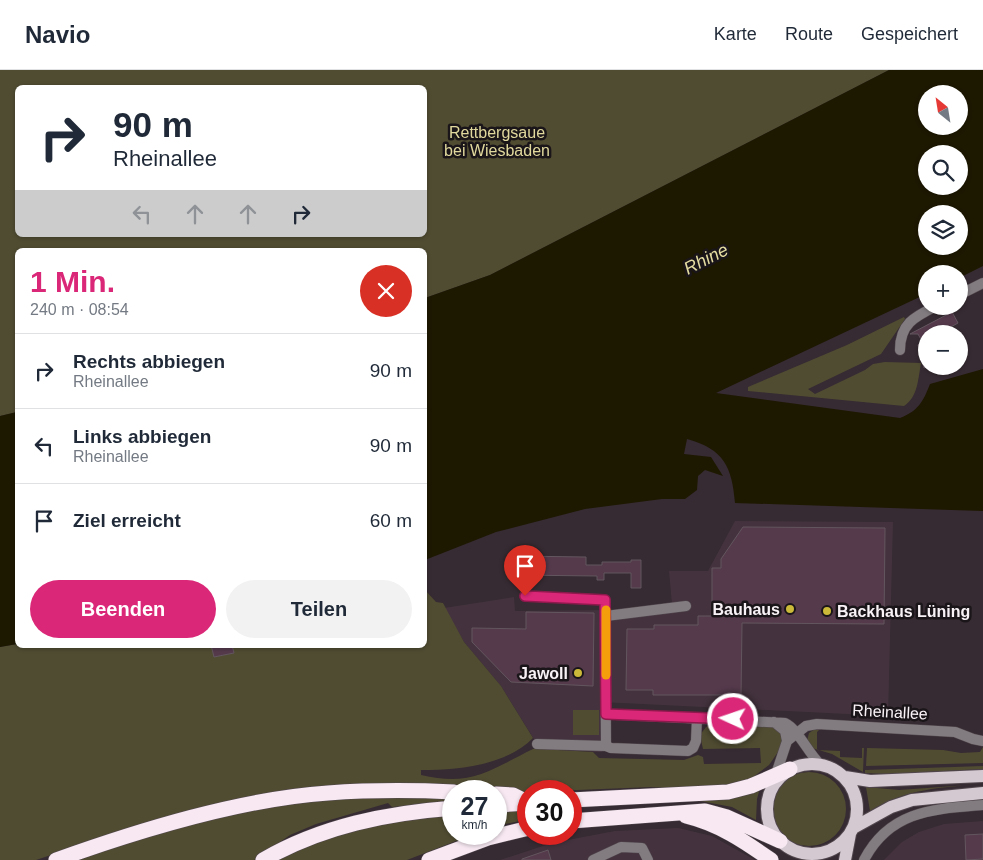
<!DOCTYPE html>
<html lang="de">
<head>
<meta charset="utf-8">
<style>
	:root { --surface:#fff; --page:#f2f2f3; --text:#1f2937; --muted:#747a83; --line:#e0e1e3; --accent:#db2777 }
	body { margin:0; font-family:Arial,sans-serif; background:var(--page); color:var(--text); height:100vh; display:flex; flex-direction:column; font-size:19px; white-space:nowrap }
	* { box-sizing:border-box; margin:0 }
	p { font-size:16px; color:var(--muted) }
	.icon { flex:none; width:28px; height:28px; fill:none; stroke:currentColor; stroke-width:2; stroke-linecap:round; stroke-linejoin:round }
	.map { position:relative; flex:1; overflow:hidden }
	.side { position:absolute; left:15px; top:178px; width:412px; height:400px; display:flex; flex-direction:column; background:var(--surface); border-radius:8px; box-shadow:0 1px 4px #0004 }
	.side>* { flex:none }
	.hud { position:absolute; left:15px; top:15px; width:412px; height:152px; border-radius:8px; box-shadow:0 1px 4px #0004; background:#fff; color:var(--text); overflow:hidden }
	.needle { width:32px; rotate:330deg }
	.fabs { position:absolute; left:918px; top:15px; display:grid; gap:10px }
	.fabs a { display:grid; place-items:center; width:50px; height:50px; border-radius:50%; background:var(--surface); box-shadow:0 1px 4px #0004; font-size:25px }
	.speed { position:absolute; left:442px; top:710px; display:flex; gap:10px; font-size:25px; font-weight:700; text-align:center }
	.speed>* { display:grid; place-content:center; width:65px; height:65px; border-radius:50%; background:var(--surface); box-shadow:0 1px 4px #0004; line-height:1 }
	.speed small { font-size:12px; font-weight:400 }
	.speed .limit { border:8px solid #d22; background:#fff; color:#111 }
	.pin { position:absolute; display:grid; place-items:center; width:42px; height:42px; color:#fff; margin:-51px -21px; border-radius:50% 50% 50% 0; rotate:-45deg; box-shadow:0 0 5px #0007 }
	.pin .icon { rotate:45deg }
	.me { position:absolute; width:55px; margin:-28px; rotate:273deg; stroke-linejoin:round; filter:drop-shadow(0 0 4px #0008) }
	.turn { display:flex; align-items:center; gap:18px; height:105px; padding:0 15px; font-size:22px }
	.turn .icon { width:65px; height:65px; stroke-width:2.5 }
	.turn b { display:block; font-size:35px; line-height:42px }
	.lanes { display:flex; align-items:center; height:48px; padding:0 15px; background:#0003; justify-content:center; gap:25px; direction:ltr }
	.lanes .off { opacity:.35 }
	.round { display:grid; place-items:center; flex:none; width:52px; height:52px; border-radius:26px; background:var(--page) }
	.headline { display:flex; align-items:center; justify-content:space-between; height:85px; padding:0 15px }
	h1 { font-size:30px; font-weight:700; line-height:38px; color:var(--accent) }
	.action { display:flex; gap:10px; margin-top:auto; padding:10px 15px }
	.action a { flex:1; height:58px; border-radius:30px; background:var(--accent); color:#fff; font-size:20px; font-weight:700; line-height:58px; text-align:center }
	.action a+a { background:var(--page); color:var(--text) }
	ul { padding:0; list-style:none }
	li { display:flex; align-items:center; gap:15px; height:75px; padding:0 15px; border-top:1px solid var(--line) }
	li div { flex:1 }
	li b { display:block; font-size:19px }
	li em { font-style:normal }
	header { display:flex; align-items:center; gap:30px; box-sizing:border-box; height:70px; padding:0 25px; background:var(--surface); border-bottom:1px solid var(--line) }
	header strong { font-size:24px }
	nav { display:flex; gap:28px; margin-inline-start:auto; font-size:18px }
	.map>svg:first-child { display:block }
	.built { fill:#44333e }
	.green { fill:#504c32; fill-rule:evenodd }
	.water { fill:#1d1800; fill-rule:evenodd }
	.building { fill:#553a4c; stroke:#63565e }
	.lines { fill:none; stroke-linecap:round; stroke-linejoin:round }
	.minor-casing { stroke:#51474d; stroke-width:11 }
	.major-casing { stroke:#51474d; stroke-width:14 }
	.highway-casing { stroke:#51474d; stroke-width:16 }
	.minor { stroke:#827c80; stroke-width:10 }
	.major { stroke:#d5c9d1; stroke-width:12 }
	.highway { stroke:#f7e8f1; stroke-width:15 }
	.route-casing { stroke:#8e194d; stroke-width:12 }
	.route { stroke:#db2777; stroke-width:9 }
	.slow { stroke:#f59e0b; stroke-width:9 }
	.poi-dot { fill:#cbb939; stroke:#1a1518; stroke-width:2 }
	.labels { text-anchor:middle; dominant-baseline:central; stroke-width:5; stroke-linejoin:round; paint-order:stroke }
	.park-label { font-size:16px; fill:#e0d89d; stroke:#1a1518 }
	.poi-label { font-size:16px; font-weight:bold; fill:#f8f1f6; stroke:#1a1518; text-anchor:end }
	.street-label { font-size:16px; fill:#f8f1f6; stroke:#1a1518 }
	.water-label { font-size:18px; font-style:italic; fill:#e4dca1; stroke:#1a1518 }
</style>
</head>
<body>
<header>
<strong>Navio</strong>
<nav><a>Karte</a><a>Route</a><a>Gespeichert</a></nav>
</header>
<div class="map">
<svg width="983" height="790" viewBox="0 0 983 790">
	<rect width="100%" height="100%" fill="#362b32"/>
	<!-- built -->
	<path class="built" d="M735,451L893,452L888,646L602,632V682L540,679L501,616L464,572L444,538L514,527L515,541L614,540L672,534L669,501H708Z
		M983,751V790H884L902,772L919,762L944,754Z
		M678,758L712,766L755,790H500L552,773L615,761Z"/>
	<!-- green -->
	<path class="green" d="M0,0H889L490,205L425,228V180H18L17,342L0,346ZM18,18H425V165H18Z
		M904,247L905,249L881,284L808,319L815,324L865,300L873,294L885,292L921,293C918,309 918,327 904,336L748,321V317L847,275Z
		M425,520L436,532L443,533L464,572L501,616L533,668C505,696 458,700 421,700V705C472,717 490,700 533,679H540L593,682L599,688L684,690L698,685L703,687L704,694L761,693L760,678L703,679L700,665L706,657L715,654L771,656L779,660L783,668L778,682L769,695L748,711L736,715L684,719L651,717L529,722L394,718L220,734L159,749L36,790H0V577L17,574L425,575Z
		M573,640H599V665H573Z
		M815,659L819,660L817,662V680L840,681V687L862,688V678H864L863,702L832,684L812,678L807,671L809,663Z
		M983,677V693L866,696L867,678L943,680L961,683L980,682Z
		M983,696V699L887,704L865,703V700Z
		M772 739a37 37 0 1 1 74 0a37 37 0 1 1-74 0Z
		M983,714C942,717 905,719 870,741L866,717L899,720Z
		M760,718L757,729L756,750L732,737L695,730Z
		M454,725V731L392,737L388,733L316,754L290,765L254,790H73L200,750L324,728Z
		M529,739V749L496,756V742Z
		M454,745V764H474L407,790H278L327,766L368,755Z"/>
	<!-- water -->
	<path class="water" d="M889,0H983V196L959,208V204H926V224L716,323L900,348C918,341 923,332 930,314L983,299V441L735,433C732,397 724,379 687,369L684,384L711,387L723,406L705,400L698,406L697,420L685,429H662L585,439L496,462L425,490V228L490,205ZM926,24H959V56H926ZM926,84H959V116H926ZM926,144H959V176H926Z
		M17,342V574L0,577V346Z"/>
	<!-- building -->
	<path class="building" d="M952,242L958,253L938,264H926V297L924,298L918,275L923,273L918,264H910Z
		M743,457L885,458L884,554L742,553L741,625H653V620H626L627,559H654V555H698V546H712V498H721V489Z
		M517,486L586,487V495H602V492H631V490H641V518H631V503H604V510H597V506L516,505Z
		M526,542L594,543L593,616L511,612L472,572V558L526,559Z
		M211,575H232L234,583L214,587Z
		M983,764V789L966,790L965,765Z
		M548,780L551,790H522V789Z"/>
	<g class="lines">
		<!-- minor casing -->
		<g class="minor-casing">
			<path id="minor" d="M959,225L983,213
				M900,280C900,254 914,247 936,236
				M525,526L605,530L606,676L611,678L688,681L693,678L696,671L697,648
				M606,546L686,536
				M606,644L785,653C798,659 808,683 820,694
				M787,671L806,656L817,654L955,662L973,669L983,671
				M537,674L606,676
				M771,719L787,671L785,661L774,652
				M593,790L621,777L642,778L648,790
				M864,790C890,740 934,739 983,735"/>
		</g>
		<!-- major casing -->
		<g class="major-casing">
			<path id="major" d="M767 739a45 45 0 1 1 90 0a45 45 0 1 1-90 0Z
				M845,707L870,711L983,706
				M853,758L891,737L912,730L983,723
				M845,790L850,764"/>
		</g>
		<!-- highway casing -->
		<g class="highway-casing">
			<path id="highway" d="M496,724L513,725L521,729
				M571,730L728,722L751,716L790,699
				M496,735L529,733
				M686,746C719,754 744,771 771,790
				M571,751L705,741L727,747L780,771
				M56,790C140,760 240,729 328,723C370,720 412,720 454,722
				M263,790C322,756 387,743 454,738
				M429,790L488,768L529,758"/>
		</g>
		<!-- minor -->
		<use href="#minor" class="minor"/>
		<!-- major -->
		<use href="#major" class="major"/>
		<!-- highway -->
		<use href="#highway" class="highway"/>
	</g>
	<g class="lines">
		<!-- route casing -->
		<g class="route-casing">
			<path id="route" d="M525,526L605,530L606,644L733,649"/>
		</g>
		<!-- route -->
		<use href="#route" class="route"/>
		<!-- slow -->
		<path class="slow" d="M606,605V540"/>
	</g>
	<!-- markers -->
	<g class="poi-dot">
		<circle cx="790" cy="539" r="5"/>
		<circle cx="827" cy="541" r="5"/>
		<circle cx="578" cy="603" r="5"/>
	</g>
	<g class="labels">
		<!-- park labels -->
		<g class="park-label">
			<text x="497" y="62">Rettbergsaue<tspan x="497" dy="18">bei Wiesbaden</tspan></text>
		</g>
		<!-- poi labels -->
		<g class="poi-label">
			<text x="780" y="539">Bauhaus</text>
			<text x="837" y="541" text-anchor="start">Backhaus Lüning</text>
			<text x="568" y="603">Jawoll</text>
		</g>
		<!-- street labels -->
		<g class="street-label">
			<text transform="translate(890 642) rotate(3)">Rheinallee</text>
		</g>
		<!-- water labels -->
		<g class="water-label">
			<text transform="translate(706 189) rotate(-27)">Rhine</text>
		</g>
	</g>
</svg>
<div class="fabs">
<a><svg class="needle" viewBox="-14 -14 28 28"><path d="M0-13l5 13h-10z" fill="#e53935"/><path d="M0 13l5-13h-10z" fill="#747a83"/></svg></a>
<a><svg class="icon" aria-label="search" viewBox="0 0 24 24"><circle cx="10" cy="10" r="6"/><path d="M15 15l6 6"/></svg></a>
<a><svg class="icon" aria-label="layers" viewBox="0 0 24 24"><path d="M12 4l9 5-9 5-9-5zM3 14l9 5 9-5"/></svg></a>
<a>+</a>
<a>−</a>
</div>
<div class="speed"><div>27<small>km/h</small></div><div class="limit">30</div></div>
<div class="pin" style="left:525px;top:526px;background:#d93025"><svg class="icon" aria-label="arrive" viewBox="0 0 24 24"><path d="M6 21V4h12l-3 4 3 4H6"/></svg></div>
<svg class="me" style="left:733px;top:649px" viewBox="-20 -20 40 40"><circle r="17" fill="#db2777" stroke="#fff" stroke-width="3"/><path d="M0-11L8 9 0 5-8 9z" fill="#fff"/></svg>
<div class="hud">
<div class="turn"><svg class="icon" aria-label="right" viewBox="0 0 24 24"><path d="M7 20v-9h11M14 6l5 5-5 5"/></svg><div><b>90 m</b>Rheinallee</div></div>
<div class="lanes"><svg class="icon off" aria-label="left" viewBox="0 0 24 24"><path d="M17 20v-9H6M10 6l-5 5 5 5"/></svg><svg class="icon off" aria-label="ahead" viewBox="0 0 24 24"><path d="M12 20V5M6 11l6-6 6 6"/></svg><svg class="icon off" aria-label="ahead" viewBox="0 0 24 24"><path d="M12 20V5M6 11l6-6 6 6"/></svg><svg class="icon" aria-label="right" viewBox="0 0 24 24"><path d="M7 20v-9h11M14 6l5 5-5 5"/></svg></div>
</div>
<section class="side">
<div class="headline"><div><h1>1 Min.</h1><p>240 m · 08:54</p></div><a class="round" style="background:#d93025;color:#fff"><svg class="icon" aria-label="close" viewBox="0 0 24 24"><path d="M6 6l12 12M18 6L6 18"/></svg></a></div>
<ul>
<li><svg class="icon" aria-label="right" viewBox="0 0 24 24"><path d="M7 20v-9h11M14 6l5 5-5 5"/></svg><div><b>Rechts abbiegen</b><p>Rheinallee</p></div><em>90 m</em></li>
<li><svg class="icon" aria-label="left" viewBox="0 0 24 24"><path d="M17 20v-9H6M10 6l-5 5 5 5"/></svg><div><b>Links abbiegen</b><p>Rheinallee</p></div><em>90 m</em></li>
<li><svg class="icon" aria-label="arrive" viewBox="0 0 24 24"><path d="M6 21V4h12l-3 4 3 4H6"/></svg><div><b>Ziel erreicht</b></div><em>60 m</em></li>
</ul>
<div class="action"><a>Beenden</a><a>Teilen</a></div>
</section>
</div>
</body>
</html>
